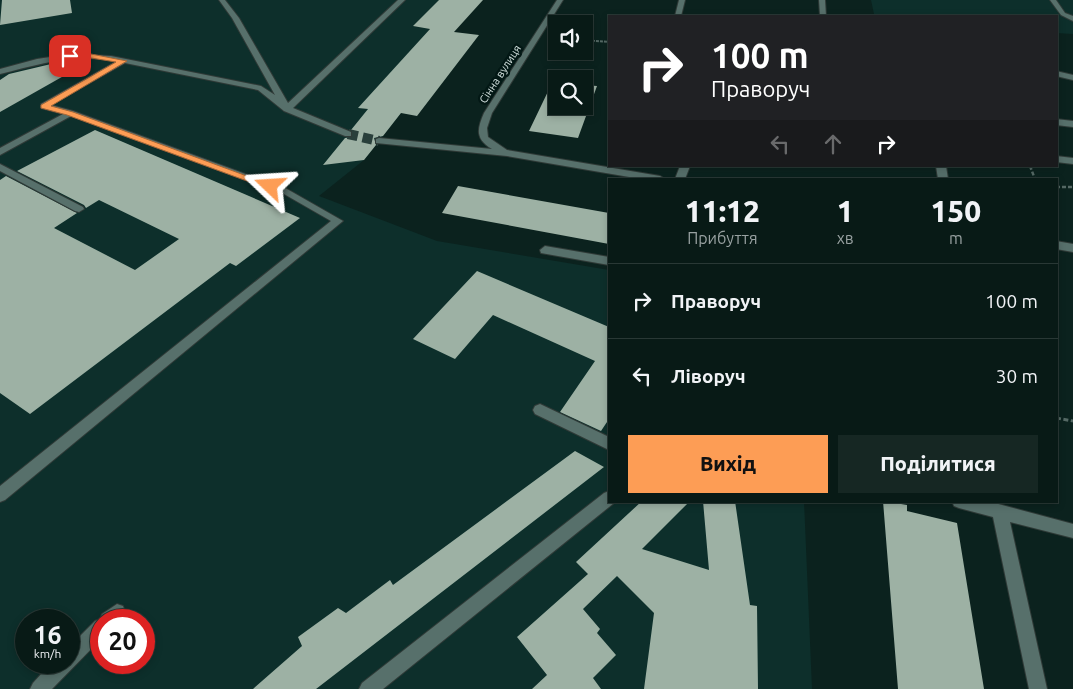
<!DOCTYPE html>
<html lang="uk">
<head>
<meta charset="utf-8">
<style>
	:root { --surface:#081a16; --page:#162723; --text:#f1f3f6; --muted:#98a1a1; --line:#293835; --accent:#fd9d55 }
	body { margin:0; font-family:Ubuntu,sans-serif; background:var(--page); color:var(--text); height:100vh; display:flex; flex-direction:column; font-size:19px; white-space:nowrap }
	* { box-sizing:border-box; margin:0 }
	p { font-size:16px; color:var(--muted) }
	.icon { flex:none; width:28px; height:28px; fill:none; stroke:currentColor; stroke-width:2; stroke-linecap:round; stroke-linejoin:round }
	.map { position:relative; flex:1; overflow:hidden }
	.details { position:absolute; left:608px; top:178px; width:450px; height:325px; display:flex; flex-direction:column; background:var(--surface); border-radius:0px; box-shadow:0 2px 8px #0003,0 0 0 1px var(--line) }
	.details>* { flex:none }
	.guide { position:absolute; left:608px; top:15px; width:450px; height:152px; border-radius:0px; box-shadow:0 2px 8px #0003,0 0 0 1px var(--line); background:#202124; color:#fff; overflow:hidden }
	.buttons { position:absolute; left:548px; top:15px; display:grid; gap:10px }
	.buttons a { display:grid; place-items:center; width:45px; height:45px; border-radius:0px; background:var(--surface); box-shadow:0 2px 8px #0003,0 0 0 1px var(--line); font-size:25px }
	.speed { position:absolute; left:15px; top:609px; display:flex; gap:10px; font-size:25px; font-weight:700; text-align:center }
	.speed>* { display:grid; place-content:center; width:65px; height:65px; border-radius:50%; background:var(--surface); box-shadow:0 2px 8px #0003,0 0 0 1px var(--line); line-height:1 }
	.speed small { font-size:12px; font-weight:400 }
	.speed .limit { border:8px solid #d22; background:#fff; color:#111 }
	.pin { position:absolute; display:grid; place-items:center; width:42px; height:42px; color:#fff; margin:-21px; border-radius:10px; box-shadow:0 2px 8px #0006 }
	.me { position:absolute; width:55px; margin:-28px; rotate:290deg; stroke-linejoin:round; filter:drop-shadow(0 0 4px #0008) }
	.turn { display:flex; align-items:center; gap:18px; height:105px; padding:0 20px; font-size:22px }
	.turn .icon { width:65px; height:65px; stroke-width:2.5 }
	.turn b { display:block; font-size:35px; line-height:42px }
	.lanes { display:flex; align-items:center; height:48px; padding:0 20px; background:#0003; justify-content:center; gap:25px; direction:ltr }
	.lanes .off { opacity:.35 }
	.eta { display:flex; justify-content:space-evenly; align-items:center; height:85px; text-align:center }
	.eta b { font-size:30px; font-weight:800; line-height:35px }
	.primary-button { display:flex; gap:10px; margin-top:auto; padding:10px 20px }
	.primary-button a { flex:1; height:58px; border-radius:0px; background:var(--accent); color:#111; font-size:20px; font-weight:800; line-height:58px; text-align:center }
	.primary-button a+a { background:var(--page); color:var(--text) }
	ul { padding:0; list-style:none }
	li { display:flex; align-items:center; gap:15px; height:75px; padding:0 20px; border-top:1px solid var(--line) }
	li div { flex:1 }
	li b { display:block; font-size:19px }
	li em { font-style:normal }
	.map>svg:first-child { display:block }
	.built { fill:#0d2f2b; fill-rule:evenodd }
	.building { fill:#9db1a4 }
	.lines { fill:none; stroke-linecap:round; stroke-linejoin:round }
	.minor-tunnel { stroke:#293f3b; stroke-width:10; stroke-dasharray:10 5; stroke-linecap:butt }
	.minor-casing { stroke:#2f3a37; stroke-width:2 }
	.path-far2 { stroke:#556965; stroke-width:2; stroke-dasharray:3 1; stroke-linecap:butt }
	.path-far1 { stroke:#556965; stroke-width:2.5; stroke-dasharray:4 2; stroke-linecap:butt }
	.path { stroke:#556965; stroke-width:3; stroke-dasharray:5 2.5; stroke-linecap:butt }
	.minor { fill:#57706b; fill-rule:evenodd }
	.route { fill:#fd9d55; stroke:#a46637 }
	.labels { text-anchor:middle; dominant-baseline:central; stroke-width:5; stroke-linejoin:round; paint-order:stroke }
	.far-street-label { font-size:11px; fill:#d4e2df; stroke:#031815 }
</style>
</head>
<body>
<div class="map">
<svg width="1073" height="689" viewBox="0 0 1073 689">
	<rect width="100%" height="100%" fill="#0b221e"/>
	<!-- built -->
	<path class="built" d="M0,0H439L414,26L430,29L359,108L401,113L364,160L319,196L437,241L609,270V501H804L812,689H0ZM26,620H69V662H26ZM101,620H144V662H101Z
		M871,0H1073V34L1056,33V16H900L874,14Z"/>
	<!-- building -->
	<path class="building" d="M2,0H70L72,13L0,25Z
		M439,0H483L454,32L479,35L417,116L401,113L383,136L374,138L376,145L364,160L323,165L345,138L352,137L351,130L368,109L358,108L430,29L413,26Z
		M51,64L76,69L0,112V80L9,74Z
		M553,81L556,82V106H584V85L597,86L578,138L529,131Z
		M95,130L300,218L236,266L230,263L30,414L0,393V180L6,176L77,213L54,228L135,270L179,239L99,200L86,208L84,205L17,171Z
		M458,186L609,213V244L442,213Z
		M477,271L609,327V419L601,431L560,412L595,361L493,315L455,359L413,339Z
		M575,451L604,467L316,689H253L302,646L298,637L338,608L346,613L390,580L393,585Z
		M642,501H690L642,549L709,570L703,501H735L750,605L757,606L758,689H644L654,613L617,576L583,609L600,629L597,633L616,655L593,678L601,689H532L547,675L517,637L588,574L576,562Z
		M883,501L907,505V511L957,523L984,689H898Z"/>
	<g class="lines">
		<!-- minor-tunnel -->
		<path class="minor-tunnel" d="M348,134L379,141"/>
		<!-- minor casing -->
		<g class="minor-casing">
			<path id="minor" d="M219,0H225L239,18L288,103L398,0H405L293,108L351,132V136H345L284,111L258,90L125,63L51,105L73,111L273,184V188H267L71,116L0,155V148L63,114L41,108V104L117,61C75,53 40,64 0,74V69L37,59L70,54L111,56L261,86L275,95L232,18Z
				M557,0H563L492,113L487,128L488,137L507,150L660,176L665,179H641L507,156L376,143V139L379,138L492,149C475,139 477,129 484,113Z
				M679,0H685L681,16H675Z
				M819,0H825L826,16H820Z
				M1050,0H1056L1065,13L1073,16V21L1061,15Z
				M1056,71L1073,75V80L1056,76Z
				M1056,119L1073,121V127L1056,125Z
				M1056,156L1073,158V164L1056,162Z
				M0,164L83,207L84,209L79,212L75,211L0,171Z
				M680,166H690L685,179H675Z
				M936,166H946L948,179H938Z
				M280,185L343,221L5,500L0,502V486L331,221L277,190V186Z
				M1056,241L1073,244V252L1056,249Z
				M545,246L609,257V265L541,253L540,250Z
				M540,404L609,437V450L535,414L533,410L535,406Z
				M609,491V501H615L614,503L383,689H359L362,683L604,493Z
				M952,501H987L1073,524V538L1010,522L1047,689H1029L993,517L959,508L954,506Z
				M117,604L123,606L125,612L121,620H101V639L52,689H30L33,683L52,662H69V647L95,621L100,619L102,614Z"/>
		</g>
		<!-- path-far2 -->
		<path class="path-far2" d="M584,40L609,42"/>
		<!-- path-far1 -->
		<path class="path-far1" d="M1030,166L1035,179
			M1056,187H1073"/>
		<!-- path -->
		<path class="path" d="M1056,418L1073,421"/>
		<!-- minor -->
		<use href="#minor" class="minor"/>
	</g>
	<!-- route -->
	<path class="route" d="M70,53L91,54L127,61L51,106L73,112L274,186L270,189L266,188L67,115L41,108V105L116,62L91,58L67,57L66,56Z"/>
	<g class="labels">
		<!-- far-street labels -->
		<g class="far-street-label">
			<text transform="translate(500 74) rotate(-57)">Сінна вулиця</text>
		</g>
	</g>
</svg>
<div class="buttons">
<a><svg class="icon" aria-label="sound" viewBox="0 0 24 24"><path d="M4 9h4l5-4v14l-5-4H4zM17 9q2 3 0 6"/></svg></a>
<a><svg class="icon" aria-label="search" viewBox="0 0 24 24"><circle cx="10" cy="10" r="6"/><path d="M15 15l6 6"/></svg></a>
</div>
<div class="speed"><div>16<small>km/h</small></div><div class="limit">20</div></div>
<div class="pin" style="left:70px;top:56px;background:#d93025"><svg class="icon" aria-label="arrive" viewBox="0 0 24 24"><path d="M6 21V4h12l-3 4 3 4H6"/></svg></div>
<svg class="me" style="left:270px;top:186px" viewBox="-20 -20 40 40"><path d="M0-17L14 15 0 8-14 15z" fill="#fd9d55" stroke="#fff" stroke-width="4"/></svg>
<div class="guide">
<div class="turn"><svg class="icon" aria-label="right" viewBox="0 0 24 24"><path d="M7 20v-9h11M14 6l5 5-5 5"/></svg><div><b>100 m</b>Праворуч</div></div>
<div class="lanes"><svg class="icon off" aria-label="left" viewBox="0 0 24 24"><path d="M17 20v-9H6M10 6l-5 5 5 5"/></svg><svg class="icon off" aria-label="ahead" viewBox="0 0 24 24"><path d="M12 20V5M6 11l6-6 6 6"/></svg><svg class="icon" aria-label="right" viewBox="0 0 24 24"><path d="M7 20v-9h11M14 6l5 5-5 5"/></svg></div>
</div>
<section class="details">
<div class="eta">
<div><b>11:12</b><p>Прибуття</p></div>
<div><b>1</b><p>хв</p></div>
<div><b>150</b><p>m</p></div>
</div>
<ul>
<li><svg class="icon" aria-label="right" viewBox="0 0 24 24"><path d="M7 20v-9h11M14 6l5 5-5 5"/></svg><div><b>Праворуч</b></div><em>100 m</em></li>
<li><svg class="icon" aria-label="left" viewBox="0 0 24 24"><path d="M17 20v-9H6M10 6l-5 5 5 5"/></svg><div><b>Ліворуч</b></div><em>30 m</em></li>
</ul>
<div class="primary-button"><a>Вихід</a><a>Поділитися</a></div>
</section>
</div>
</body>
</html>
